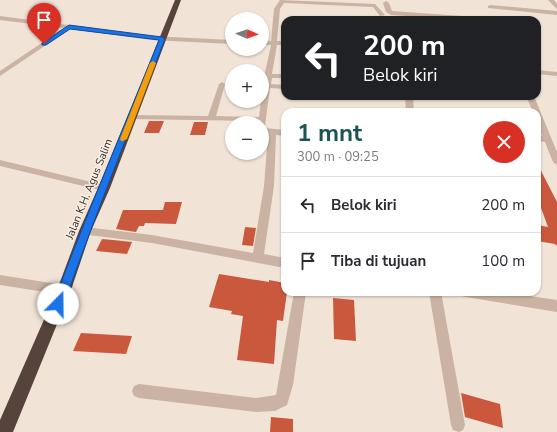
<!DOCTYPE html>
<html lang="id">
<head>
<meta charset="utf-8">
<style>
	:root { --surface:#fff; --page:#f2f2f3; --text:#2b2b33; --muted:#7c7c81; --line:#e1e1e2; --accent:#1a5556 }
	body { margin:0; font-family:"Nunito Sans",sans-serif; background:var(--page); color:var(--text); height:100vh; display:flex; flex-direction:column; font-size:15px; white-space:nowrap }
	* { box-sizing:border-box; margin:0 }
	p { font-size:13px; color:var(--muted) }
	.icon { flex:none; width:22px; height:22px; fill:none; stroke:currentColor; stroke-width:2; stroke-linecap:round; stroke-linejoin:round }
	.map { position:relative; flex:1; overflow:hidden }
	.sheet { position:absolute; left:281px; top:108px; width:260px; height:188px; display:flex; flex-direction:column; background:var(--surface); border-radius:12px; box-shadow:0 1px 3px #0004 }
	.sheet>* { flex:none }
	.guide { position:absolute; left:281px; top:16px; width:260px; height:84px; border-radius:12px; box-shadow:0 1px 3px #0004; background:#202124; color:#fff; overflow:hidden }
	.needle { width:26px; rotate:92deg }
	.controls { position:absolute; left:225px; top:12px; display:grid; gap:8px }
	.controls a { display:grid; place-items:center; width:44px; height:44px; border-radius:50%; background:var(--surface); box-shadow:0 1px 3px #0004; font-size:20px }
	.pin { position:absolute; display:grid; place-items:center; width:34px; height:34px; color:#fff; margin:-41px -17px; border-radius:50% 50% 50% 0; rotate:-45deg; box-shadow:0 0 4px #0007 }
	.pin .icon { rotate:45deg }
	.me { position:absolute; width:44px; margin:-22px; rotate:22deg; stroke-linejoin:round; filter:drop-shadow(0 0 3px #0008) }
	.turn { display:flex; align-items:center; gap:14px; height:84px; padding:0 16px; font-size:18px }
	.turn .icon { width:52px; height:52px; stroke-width:2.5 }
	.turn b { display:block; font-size:28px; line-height:34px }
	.round { display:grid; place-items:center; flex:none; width:42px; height:42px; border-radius:21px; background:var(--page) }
	.summary { display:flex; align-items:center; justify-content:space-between; height:68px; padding:0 16px }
	h1 { font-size:24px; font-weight:700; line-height:30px; color:var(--accent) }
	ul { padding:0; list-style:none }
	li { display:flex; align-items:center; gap:12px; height:56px; padding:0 16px; border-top:1px solid var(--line) }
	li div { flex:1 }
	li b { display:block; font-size:15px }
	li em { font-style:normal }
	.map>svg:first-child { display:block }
	.building { fill:#ca583d }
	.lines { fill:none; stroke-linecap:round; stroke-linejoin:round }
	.street { fill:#cab3a3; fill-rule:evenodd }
	.highway { fill:#55433c; fill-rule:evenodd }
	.route { fill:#1a73e8; stroke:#114b97 }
	.slow { fill:#f59e0b }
	.labels { text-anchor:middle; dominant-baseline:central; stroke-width:3; stroke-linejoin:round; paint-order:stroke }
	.street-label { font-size:11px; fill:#342925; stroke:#f9eee3 }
</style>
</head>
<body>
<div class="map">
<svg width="557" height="432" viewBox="0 0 557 432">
	<rect width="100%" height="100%" fill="#f1e4d7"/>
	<!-- building -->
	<path class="building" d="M149,121H164L159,133H144Z
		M194,122H208L205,135H190Z
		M537,163L557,202V246L555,244L537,241V225L548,227L537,197Z
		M165,202H182L176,224L145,223L144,226H139L136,232L116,229L123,210H163Z
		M245,227L256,228L253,246L242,245Z
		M102,239L113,240L132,242L127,254L96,251Z
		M219,274L269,282V280L285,283V292H287L283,321L277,320L274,364L237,360L243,316L231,314L232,311L209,307Z
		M333,298L354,300L356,341L334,339Z
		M81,333L132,336L126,354L73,351Z
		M461,393L500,404L503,428L465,417Z
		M271,417L293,419V432H270Z"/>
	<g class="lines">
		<!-- street -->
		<path class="street" d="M280,0L375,4L385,15L380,16L373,7L284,3L280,9L277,41H285V45H277L272,74H285V78H272L271,84L285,85V89L270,88L265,126H262V123H258V121L129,119L128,117L132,115L208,116L219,84L222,82L225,84L216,116L259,117L261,101H262V86L271,45H262V41H271L274,9Z
			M548,0H554L557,4V9Z
			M386,1L389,3L392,11L491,18L494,20H468L391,15L386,12L383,3Z
			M490,5L557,11V15L488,8V6Z
			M0,16L151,36L232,40V44L151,40L70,29L0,76V71L64,28L0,20Z
			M537,70L557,72V76L537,74Z
			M405,96H413L414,112H406Z
			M526,96H534L557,152V165L553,162L545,142L537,141V135L542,136L537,123V112H533Z
			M265,128L285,130V136L276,135L274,186L264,254L285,258V268L152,243L81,234L80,231L81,228L85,227L152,235L253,253L264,186L268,134L262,133V129Z
			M0,160L104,185L109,188L104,191L0,166Z
			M0,275L64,285L68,286L70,290L68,294L64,295L0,285Z
			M294,292H306L293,385L287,405L275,411L256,412L139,398L134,396L132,391L134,386L139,384L256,398L276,395Z
			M429,292H441L465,425L463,430L459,432L453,430L451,425Z
			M460,292H502L557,300V312L466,297L462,296Z"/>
		<!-- highway -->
		<path class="highway" d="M175,0H181L110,188L91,231L71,290L13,432H0V420L57,290L79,231L98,188Z"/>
	</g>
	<!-- route -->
	<path class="route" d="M69,25L162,37L165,39C131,127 95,215 64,304L62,308L58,309L54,308L53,304C86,215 124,128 159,40L70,29L46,45H42V43Z"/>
	<!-- slow -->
	<path class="slow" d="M153,61L156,63L127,139L123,141H121L120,139L150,63Z"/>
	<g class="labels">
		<!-- street labels -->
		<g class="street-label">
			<text transform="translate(89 189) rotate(-68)">Jalan K.H. Agus Salim</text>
		</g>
	</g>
</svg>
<div class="controls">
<a><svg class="needle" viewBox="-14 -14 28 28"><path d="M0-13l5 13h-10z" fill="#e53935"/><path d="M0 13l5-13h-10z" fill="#7c7c81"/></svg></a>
<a>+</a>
<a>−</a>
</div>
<div class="pin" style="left:44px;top:44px;background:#d93025"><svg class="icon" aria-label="arrive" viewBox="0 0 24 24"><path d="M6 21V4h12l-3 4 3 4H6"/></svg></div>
<svg class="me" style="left:58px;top:304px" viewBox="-20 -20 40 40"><circle r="19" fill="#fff"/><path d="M0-13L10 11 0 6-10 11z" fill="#1a73e8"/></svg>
<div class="guide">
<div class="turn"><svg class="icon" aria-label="left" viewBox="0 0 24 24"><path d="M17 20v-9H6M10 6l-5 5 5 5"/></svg><div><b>200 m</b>Belok kiri</div></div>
</div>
<section class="sheet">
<div class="summary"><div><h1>1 mnt</h1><p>300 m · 09:25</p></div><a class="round" style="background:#d93025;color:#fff"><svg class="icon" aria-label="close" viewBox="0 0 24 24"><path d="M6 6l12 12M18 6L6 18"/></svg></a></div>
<ul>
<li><svg class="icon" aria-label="left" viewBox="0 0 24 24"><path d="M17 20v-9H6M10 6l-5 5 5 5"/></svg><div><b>Belok kiri</b></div><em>200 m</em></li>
<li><svg class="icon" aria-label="arrive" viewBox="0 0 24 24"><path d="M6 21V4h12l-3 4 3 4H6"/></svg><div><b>Tiba di tujuan</b></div><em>100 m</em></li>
</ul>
</section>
</div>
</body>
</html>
